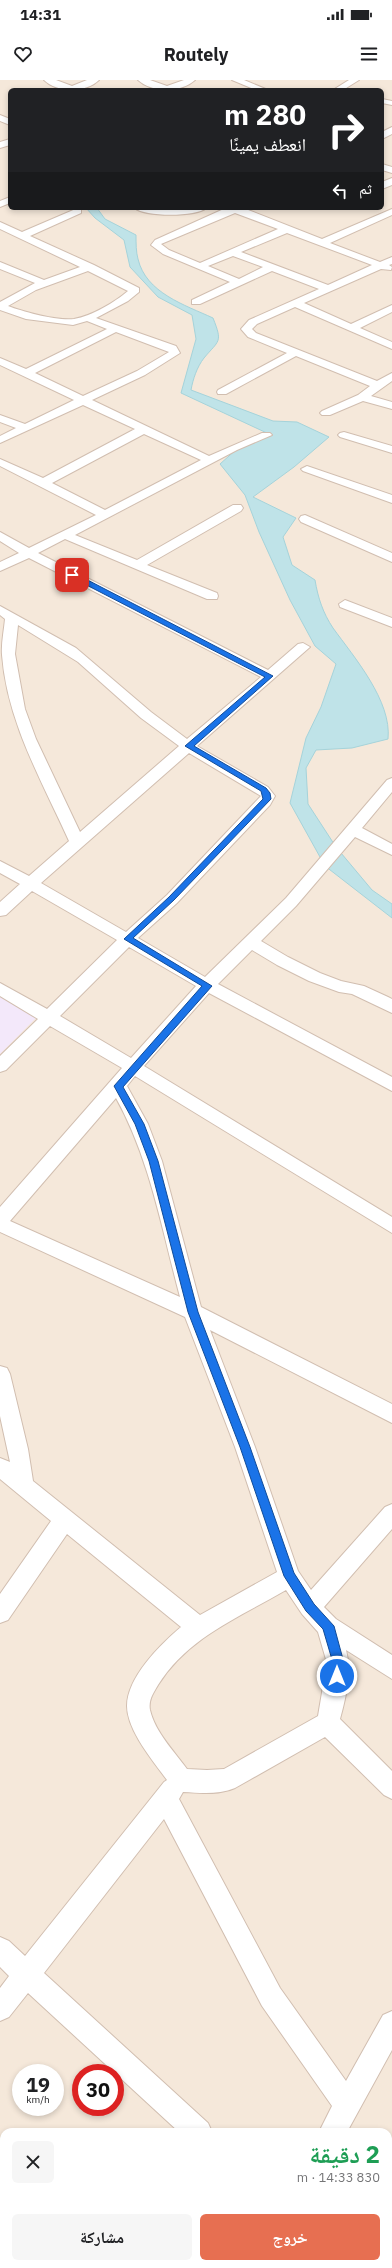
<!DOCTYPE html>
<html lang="ar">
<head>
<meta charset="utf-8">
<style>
	:root { --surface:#fff; --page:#f6f6f6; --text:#202124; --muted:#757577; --accent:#e76f51 }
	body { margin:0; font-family:"IBM Plex Sans","Noto Naskh Arabic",sans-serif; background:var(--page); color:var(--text); direction:rtl; height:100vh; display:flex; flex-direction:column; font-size:15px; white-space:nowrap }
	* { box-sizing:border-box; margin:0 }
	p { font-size:13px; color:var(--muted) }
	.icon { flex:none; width:22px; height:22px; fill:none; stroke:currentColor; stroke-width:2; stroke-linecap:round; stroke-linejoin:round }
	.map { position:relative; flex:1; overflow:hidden; direction:ltr }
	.panel { position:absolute; left:0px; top:2048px; width:392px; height:140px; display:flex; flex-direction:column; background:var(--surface); border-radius:12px 12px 0 0; box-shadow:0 2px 6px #0003; direction:rtl }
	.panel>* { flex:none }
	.top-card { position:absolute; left:8px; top:8px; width:376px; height:122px; border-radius:6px; box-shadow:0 2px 6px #0003; direction:rtl; background:#202124; color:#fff; overflow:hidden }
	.speed { position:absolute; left:12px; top:1984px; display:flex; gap:8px; font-size:20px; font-weight:700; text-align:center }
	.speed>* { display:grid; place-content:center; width:52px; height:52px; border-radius:50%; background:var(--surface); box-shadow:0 2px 6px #0003; line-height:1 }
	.speed small { font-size:10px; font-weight:400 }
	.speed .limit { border:6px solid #d22; background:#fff; color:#111 }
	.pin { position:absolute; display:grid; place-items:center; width:34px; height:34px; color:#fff; margin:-17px; border-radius:8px; box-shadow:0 2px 6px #0006 }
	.me { position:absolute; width:44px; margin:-22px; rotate:0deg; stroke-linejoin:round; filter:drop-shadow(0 0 3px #0008) }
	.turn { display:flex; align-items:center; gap:14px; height:84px; padding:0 12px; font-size:18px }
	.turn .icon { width:52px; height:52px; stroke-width:2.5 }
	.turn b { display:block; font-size:28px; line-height:34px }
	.then { display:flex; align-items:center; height:38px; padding:0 12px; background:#0003; gap:8px; font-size:15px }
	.round { display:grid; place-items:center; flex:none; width:42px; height:42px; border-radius:6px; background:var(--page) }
	.head { display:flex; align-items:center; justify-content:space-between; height:68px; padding:0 12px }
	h1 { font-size:24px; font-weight:800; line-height:30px; color:#1e9e55 }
	.cta { display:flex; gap:8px; margin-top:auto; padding:8px 12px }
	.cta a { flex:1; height:46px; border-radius:6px; background:var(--accent); color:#fff; font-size:16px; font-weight:800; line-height:46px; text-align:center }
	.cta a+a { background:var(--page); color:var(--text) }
	.status { display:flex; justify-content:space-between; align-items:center; height:28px; padding:0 20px; background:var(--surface); direction:ltr }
	.status svg { height:11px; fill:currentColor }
	header { display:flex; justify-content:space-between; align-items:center; height:52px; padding:0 12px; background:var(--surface); font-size:18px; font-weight:800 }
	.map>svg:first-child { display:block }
	.residential { fill:#f5e8da; fill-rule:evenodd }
	.education { fill:#f3e8fa }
	.water { fill:#bfe3e8; stroke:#a5d3da }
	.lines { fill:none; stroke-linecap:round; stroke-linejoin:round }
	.street-casing { stroke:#d1beb0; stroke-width:2 }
	.street { fill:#fff; fill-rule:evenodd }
	.route { fill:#1a73e8; stroke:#114b97 }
</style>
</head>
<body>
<div class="status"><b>14:31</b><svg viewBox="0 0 49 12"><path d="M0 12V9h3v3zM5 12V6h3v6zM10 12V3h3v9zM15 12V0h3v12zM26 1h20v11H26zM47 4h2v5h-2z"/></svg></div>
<header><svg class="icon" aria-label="menu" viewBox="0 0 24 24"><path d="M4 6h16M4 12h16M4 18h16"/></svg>Routely<svg class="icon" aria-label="heart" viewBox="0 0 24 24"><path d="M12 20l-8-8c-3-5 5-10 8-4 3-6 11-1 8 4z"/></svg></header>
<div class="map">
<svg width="392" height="2188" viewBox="0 0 392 2188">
	<rect width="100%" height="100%" fill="#fdf6ec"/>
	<!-- residential -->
	<path class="residential" d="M0,0H392V2188H0ZM10,10H382V128H10ZM21,1993H55V2027H21ZM81,1993H115V2027H81ZM4,2052H388V2184H4Z"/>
	<!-- education -->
	<path class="education" d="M0,914L39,935L0,974Z"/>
	<!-- water -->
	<path class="water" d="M86,128H97L105,139L136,155C136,163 136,172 138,179C146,213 185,225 213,238C223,263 219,260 204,278C197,287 193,299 191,310L273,341L297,342L329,357L294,387L253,417L296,438L283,457L292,485L315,500C318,518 323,533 333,548C354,577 392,621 388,659L352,668L316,670L306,688L308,724L336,767L372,810L392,824V838L325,786L290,723L306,658L321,627L336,584L315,566L290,520L259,452L245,415L220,384L239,367L269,354L181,313L196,259L192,235L158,217L130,187L124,160L95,138Z"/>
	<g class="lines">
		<!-- street casing -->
		<g class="street-casing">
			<path id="street" d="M44,0H56L72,6L87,0H99C86,13 57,13 44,0Z
				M138,0H150L167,6L184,0H195C181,13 152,13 138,0Z
				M232,0H244L268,10H256Z
				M349,0H359L343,10H333Z
				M382,19L392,21V25L382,23Z
				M0,35L10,39V45L0,41Z
				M392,47V54L382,59V52Z
				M10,59V65L0,68V62Z
				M382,84L392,87V93L382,90Z
				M392,98V105L382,109V102Z
				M10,117V123L0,127V121Z
				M78,128L81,129V133L30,156L94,185L139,208V212L128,221L96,238L176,266L180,273L145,295L92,320L209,376L262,353H270L272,355L237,370L75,455L137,480L233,425H241L243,428L241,431L147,485L217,513L218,516L217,519H207L65,459L38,473L268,590L298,564L303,563L310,567L197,666L268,707L275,716L270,725L177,823L138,858L205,897L286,818L387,700L392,698V712L362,748L392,764V775L355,757L296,826L261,861L288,877L320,893L341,901L364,906L388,917L392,919V933L352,914L339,912L309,901L277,885L252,870L218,904L392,997V1011L209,913L144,986L392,1137V1153L135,996L127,1006L148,1044L162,1081L201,1227L392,1324V1343L210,1250L255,1367L298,1491L311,1510L385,1427L392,1424V1449L324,1527L336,1539L392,1575V1599L346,1570C352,1592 346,1617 340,1639L392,1691V1719L384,1715L325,1657L235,1708C218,1715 201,1713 183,1712L179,1719L280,1908L346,2001L383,1935L392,1931V1970L347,2052H319L332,2026L262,1926L164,1739L44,1893L208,2043L212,2052H179L28,1913L9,1937L0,1941V1908L9,1896L0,1887V1857L9,1861L25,1876L164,1702L167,1700C153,1681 127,1650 127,1626C127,1597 161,1564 181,1547L67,1454L8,1540L0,1543V1514L51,1441L0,1399V1378L10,1382L0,1336V1286L7,1288L10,1294L28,1369L33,1401L200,1535L277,1492L235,1367L185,1237L0,1152V1127L122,988L50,946L6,990L0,992V976L38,939L0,916V903L47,929L117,860L32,811L6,835L0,836V822L20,804L0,793V781L29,796L69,761C42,701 7,642 2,575C1,564 4,550 5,539L0,535V526L76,568L151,632L187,659L261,597L29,478L0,491V482L19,473L0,461V452L29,468L96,435L0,386V379L43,398L135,349L83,325L0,363V356L16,348L0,342V335L25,344L74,320L0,285V278L26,289L107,249L87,241L73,245L26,239L0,230V222L35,203L0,189V182L44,200L80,187L0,149V142L22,152ZM88,191L128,211C115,222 92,236 74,239C57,241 24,232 8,226L36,210ZM116,252L169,272L137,291L83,316L35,293ZM144,354L201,380L105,430L52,403ZM18,545L78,582L141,638L179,666L80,752L36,659L25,629L15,574ZM189,673L261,716L167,815L126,852L41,803ZM129,867L196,906L131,978L60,936ZM116,1018C150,1079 162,1150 180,1217L10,1141ZM286,1510L302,1534L318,1552L327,1583L318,1636L224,1689L207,1690L187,1689C174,1671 155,1652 150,1630C148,1620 154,1612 158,1605C188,1557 240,1537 286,1510Z
				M135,128L169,130L206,128C197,137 144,137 135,128Z
				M226,128H243L322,159L392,129V135L330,163L380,182L392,177V184L389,185L392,187L391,190L381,189L304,223L351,244L392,225V232L360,248L392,262V269L295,227L257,244L252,249L256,253L377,301L392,293V301L371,316L392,322V329L363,321L330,335H322L320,333L322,331L358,315L370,306L296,276L226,314H218L217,312L218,310L287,273L248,257L241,249L249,240L319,209L272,191L200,224H192V220L230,202L163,174L151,165L155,160ZM235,133L278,149L200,183L169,170L161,164ZM287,153L372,185L328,205L241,172ZM233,176L263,187L239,199L208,186Z
				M344,352L392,366V373L340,357L338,355L340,353Z
				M307,386L392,415V423L303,391L301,389Z
				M305,435L392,473V482L301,442L299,439L301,436Z
				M345,520L392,538V547L340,527L339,524Z
				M0,2154L4,2156V2184H32L34,2188H4L0,2184Z
				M246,2184H274L272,2188H244Z
				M328,2184H359L361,2188H330Z"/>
		</g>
		<!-- street -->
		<use href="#street" class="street"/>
	</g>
	<!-- route -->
	<path class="route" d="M69,493H74L273,596L194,666L266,708L270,713L271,719L174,820L133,858L212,906L123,1007L144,1044L158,1081L198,1232L250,1367L294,1493L314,1524L334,1546L344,1583L341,1600L337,1601L333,1600L331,1596L333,1583L323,1549L306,1531L284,1496L240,1367L188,1232L149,1081L135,1044L114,1006L202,906L124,859L169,817L263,719L261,711L185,666L265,597L69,496Z"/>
</svg>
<div class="speed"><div>19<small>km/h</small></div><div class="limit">30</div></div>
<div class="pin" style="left:72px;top:495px;background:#d93025"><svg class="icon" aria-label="arrive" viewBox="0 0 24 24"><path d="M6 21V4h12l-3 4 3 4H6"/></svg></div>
<svg class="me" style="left:337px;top:1596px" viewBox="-20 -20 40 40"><circle r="17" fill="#1a73e8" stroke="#fff" stroke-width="3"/><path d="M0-11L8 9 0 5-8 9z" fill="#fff"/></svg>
<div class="top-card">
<div class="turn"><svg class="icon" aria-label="right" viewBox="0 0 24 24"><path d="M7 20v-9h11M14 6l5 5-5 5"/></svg><div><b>280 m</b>انعطف يمينًا</div></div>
<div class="then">ثم<svg class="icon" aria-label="left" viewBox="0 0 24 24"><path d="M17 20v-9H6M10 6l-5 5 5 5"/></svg></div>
</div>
<section class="panel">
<div class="head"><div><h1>2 دقيقة</h1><p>830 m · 14:33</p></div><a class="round"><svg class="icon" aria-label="close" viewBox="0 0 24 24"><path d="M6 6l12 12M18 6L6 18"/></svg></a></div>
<div class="cta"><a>خروج</a><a>مشاركة</a></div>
</section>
</div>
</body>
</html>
